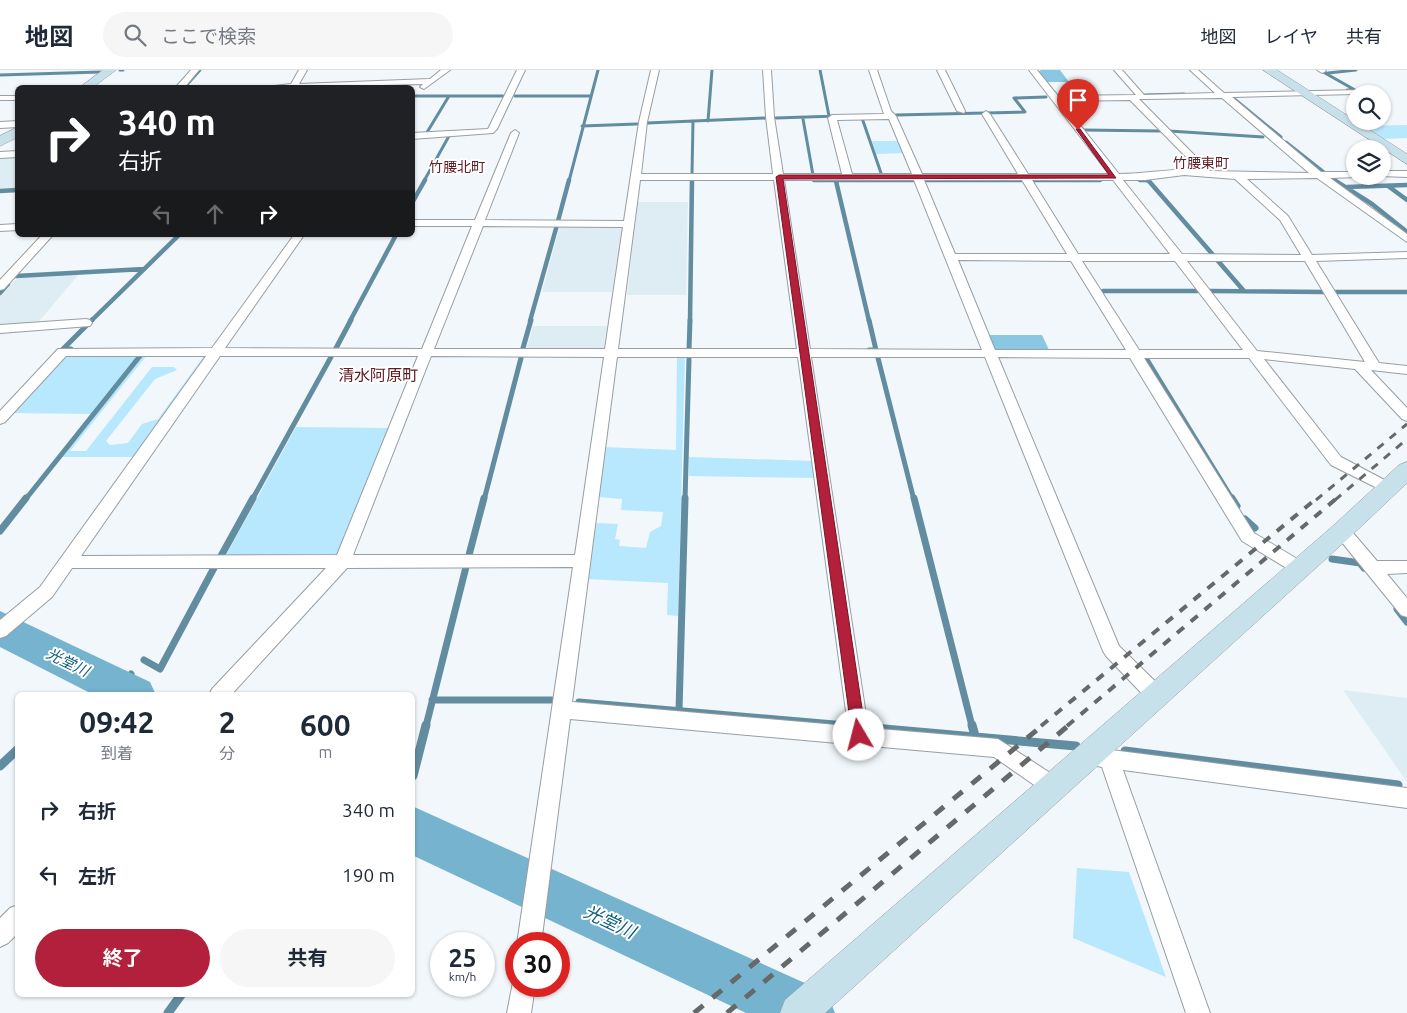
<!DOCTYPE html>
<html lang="ja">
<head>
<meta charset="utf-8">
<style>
	:root { --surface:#fff; --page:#f6f6f7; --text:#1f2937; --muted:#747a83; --line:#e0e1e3; --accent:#b3203b }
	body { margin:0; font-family:Ubuntu,"Noto Sans JP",sans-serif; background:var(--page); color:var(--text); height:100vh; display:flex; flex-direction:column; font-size:19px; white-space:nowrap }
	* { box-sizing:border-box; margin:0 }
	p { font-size:16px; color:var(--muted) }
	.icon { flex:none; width:28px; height:28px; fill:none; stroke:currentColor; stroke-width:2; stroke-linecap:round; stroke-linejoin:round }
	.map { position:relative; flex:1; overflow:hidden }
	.side { position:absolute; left:15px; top:622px; width:400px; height:305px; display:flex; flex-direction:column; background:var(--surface); border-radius:8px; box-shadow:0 1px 4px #0004 }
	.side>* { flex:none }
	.hud { position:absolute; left:15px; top:15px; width:400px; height:152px; border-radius:8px; box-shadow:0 1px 4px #0004; background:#202124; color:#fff; overflow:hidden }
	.tools { position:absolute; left:1346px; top:15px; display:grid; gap:10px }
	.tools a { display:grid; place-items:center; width:45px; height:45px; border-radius:50%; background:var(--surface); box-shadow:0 1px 4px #0004; font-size:25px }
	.speed { position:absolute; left:430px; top:862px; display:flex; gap:10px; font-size:25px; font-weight:700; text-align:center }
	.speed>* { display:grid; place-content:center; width:65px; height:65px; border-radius:50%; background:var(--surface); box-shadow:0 1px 4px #0004; line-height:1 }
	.speed small { font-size:12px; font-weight:400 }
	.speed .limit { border:8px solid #d22; background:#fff; color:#111 }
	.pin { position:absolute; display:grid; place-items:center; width:42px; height:42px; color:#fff; margin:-51px -21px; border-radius:50% 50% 50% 0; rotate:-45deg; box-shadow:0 0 5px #0007 }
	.pin .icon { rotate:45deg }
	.me { position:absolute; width:55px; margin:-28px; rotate:352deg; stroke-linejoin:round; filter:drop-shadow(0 0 4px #0008) }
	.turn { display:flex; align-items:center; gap:18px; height:105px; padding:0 20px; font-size:22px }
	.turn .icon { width:65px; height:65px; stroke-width:2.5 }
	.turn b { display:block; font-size:35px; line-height:42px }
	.lanes { display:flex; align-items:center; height:48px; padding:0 20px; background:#0003; justify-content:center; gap:25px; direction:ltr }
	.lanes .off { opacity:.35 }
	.eta { display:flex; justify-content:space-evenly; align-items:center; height:85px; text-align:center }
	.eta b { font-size:30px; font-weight:700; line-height:35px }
	.action { display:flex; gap:10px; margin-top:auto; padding:10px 20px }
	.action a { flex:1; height:58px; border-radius:30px; background:var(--accent); color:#fff; font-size:20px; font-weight:700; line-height:58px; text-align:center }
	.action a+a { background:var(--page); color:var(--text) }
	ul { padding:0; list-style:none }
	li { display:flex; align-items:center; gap:15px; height:65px; padding:0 20px }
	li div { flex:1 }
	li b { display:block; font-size:19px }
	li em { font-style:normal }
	header { display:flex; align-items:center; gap:30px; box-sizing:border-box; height:70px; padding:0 25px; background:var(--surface); border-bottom:1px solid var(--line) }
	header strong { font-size:24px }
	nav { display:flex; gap:28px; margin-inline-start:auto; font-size:18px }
	.search { width:350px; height:45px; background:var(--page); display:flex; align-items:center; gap:12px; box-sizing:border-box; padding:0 18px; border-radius:28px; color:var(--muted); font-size:19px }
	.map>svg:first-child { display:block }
	.built { fill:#deedf4 }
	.green { fill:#b8e8fd }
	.forest { fill:#89c7e2 }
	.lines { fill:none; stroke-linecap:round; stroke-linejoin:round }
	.stream-far4 { stroke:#628da0; stroke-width:3 }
	.stream-far3 { stroke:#628da0; stroke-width:4.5 }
	.stream-far2 { stroke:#628da0; stroke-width:5 }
	.stream-far1 { stroke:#628da0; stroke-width:7 }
	.stream { stroke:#628da0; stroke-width:9 }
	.river { fill:#76b3ce; fill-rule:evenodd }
	.street-casing { stroke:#989ea1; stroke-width:2 }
	.secondary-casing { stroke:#989ea1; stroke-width:1 }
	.street { fill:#fff; fill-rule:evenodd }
	.secondary { fill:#c7e1eb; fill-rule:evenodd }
	.rail-far2 { stroke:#66696a; stroke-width:3; stroke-dasharray:8 8; stroke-linecap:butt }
	.rail-far1 { stroke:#66696a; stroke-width:4; stroke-dasharray:9 9; stroke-linecap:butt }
	.rail { stroke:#66696a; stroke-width:5; stroke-dasharray:12 12; stroke-linecap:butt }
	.route { fill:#b3203b; stroke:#741526 }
	.labels { text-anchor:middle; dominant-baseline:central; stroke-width:4; stroke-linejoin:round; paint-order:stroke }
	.far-quarter-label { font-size:14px; fill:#601b23; stroke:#fff }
	.water-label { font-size:15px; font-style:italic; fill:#11607c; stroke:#fff }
	.quarter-label { font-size:16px; fill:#601b23; stroke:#fff }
	.near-water-label { font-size:18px; font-style:italic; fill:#11607c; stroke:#fff }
</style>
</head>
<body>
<header>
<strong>地図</strong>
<div class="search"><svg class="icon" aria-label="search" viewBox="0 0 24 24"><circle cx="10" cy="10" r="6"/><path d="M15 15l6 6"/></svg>ここで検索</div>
<nav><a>地図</a><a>レイヤ</a><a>共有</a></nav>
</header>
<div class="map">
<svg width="1407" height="943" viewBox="0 0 1407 943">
	<rect width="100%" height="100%" fill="#f1f7fb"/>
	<!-- built -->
	<path class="built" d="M17,86V119L0,120V87Z
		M638,132H688L686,225H627Z
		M560,155H623L612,222H542Z
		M80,203L35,256L0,258V227L18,207Z
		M533,256H607L603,281H526Z
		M1343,620L1407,628V712Z"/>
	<!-- green -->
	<path class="green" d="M1407,55V68L1382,69L1363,56Z
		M872,71H900L905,83L876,84Z
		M70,284L139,285L91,344L10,343L60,289Z
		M144,285H147L70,381H86L152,297H174L177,300L155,309L106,371L110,375L128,373L142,354L158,349L204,286H208L138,387H62Z
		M677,286H685L678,546L667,545L668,513L586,509L595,453L618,454L615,469L620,470L619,476L646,478L650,462L661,456L663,442L621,440L622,429L598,427L604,377L676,380Z
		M296,357L391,358L339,484L332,487H225Z
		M689,387L815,391L817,408L689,406Z
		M1077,798L1129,802L1166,907L1073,868Z"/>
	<!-- forest -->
	<path class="forest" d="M1041,0H1060L1069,12H1045L1038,2Z
		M987,265H1042L1050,282H998L993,279Z"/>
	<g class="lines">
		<!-- stream-far4 -->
		<path class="stream-far4" d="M120,0H123
			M820,0L829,46
			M1325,3L1355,20H1347
			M1328,3L1356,0
			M0,5L100,2
			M184,18L200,0
			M1145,25L1184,24
			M414,26H503
			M515,26H591
			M1232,27L1281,67
			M896,45L1025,42L1014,28L1046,27
			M776,48L837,46
			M862,48L881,103
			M803,49L813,105
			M708,51L712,0
			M647,53L765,48
			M582,56L637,54
			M1083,60L1160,61
			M1169,61L1263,67
			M426,64L449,26
			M1286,72L1324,102
			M692,104L693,51
			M1333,109L1336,111
			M814,110H916
			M925,110H1021
			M1034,110H1100
			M1140,110L1149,111
			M424,111L449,66
			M569,111L598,0"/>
		<!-- stream-far3 -->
		<path class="stream-far3" d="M814,110H916
			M925,110H1021
			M1034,110H1100
			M1140,110H1148L1214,186
			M1334,110L1372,134L1407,162
			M836,111L869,251
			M1388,116L1407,130
			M1347,117L1407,115
			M0,121L18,120
			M412,133L425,110
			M558,151L569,110
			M1218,191L1244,221
			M16,206L144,199
			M1103,221H1198
			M1210,221L1324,222
			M1336,222H1407
			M0,223L8,214
			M91,251L179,165
			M350,251L396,165
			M530,251L557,155
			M690,251L692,110"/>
		<!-- stream-far2 -->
		<path class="stream-far2" d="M869,250L876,280H869
			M523,278L531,250
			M71,279H63L92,250
			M335,280L351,250
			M689,280L690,250
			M878,288L914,430
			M1146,288L1233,430
			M25,430L140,286
			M252,430L331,287
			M484,430L521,288
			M685,430L689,289"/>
		<!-- stream-far1 -->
		<path class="stream-far1" d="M914,428L972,656
			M1232,428L1237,436
			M1245,449L1255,458
			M0,461L26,428
			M469,485L484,428
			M221,486L253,428
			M1332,489L1360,493L1364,498
			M1397,539L1407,552
			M144,590L160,599L215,496
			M85,614L95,605
			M119,617L131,604
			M432,630H552
			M579,632L846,655
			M679,641L685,428
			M426,656L466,497"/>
		<!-- stream -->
		<path class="stream" d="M843,655H846
			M972,655L975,666
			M873,658L1076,676
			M1125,681L1398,715
			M0,696L18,679
			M413,706L426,655
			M168,943L181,925"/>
		<!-- river -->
		<path class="river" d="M0,541L150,612L156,625H94L0,577Z
			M412,736L827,923L835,943H746L412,785Z"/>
		<!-- street casing -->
		<g class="street-casing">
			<path id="street" d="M191,0H199L184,18H175Z
				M299,0H307L299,14L430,9L441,0H450L424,19L420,17L423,14L257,18L291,14Z
				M517,0H525L497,59L493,63L412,69V63L488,59Z
				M651,0H659L647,52L641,104H773L766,47L763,0H771L774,47L783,104H842L828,48L832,45L884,44L869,0H877L891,41L896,46L922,104H1018L982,44L986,41L990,44L1028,104H1109L1029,0H1037L1058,26L1136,25L1114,0H1122L1144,25L1215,23L1190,0H1198L1224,23L1360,20V24H1355L1232,27L1321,102H1355V106L1358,107L1330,108L1407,164V172L1317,108L1247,109L1288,146L1312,185L1407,182V188L1316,191L1379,293L1407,296V304L1371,300L1407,338V351L1402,349L1355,299L1264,289L1341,387L1392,414L1395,418L1392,422L1387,423L1331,395L1249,288H1144L1254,463L1304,493L1306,498L1304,503L1298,505L1242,471L1130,288L998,287L1119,576L1163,619L1166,625L1163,631L1156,633L1149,631L1106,586L1103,581L985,287H811L868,658L998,669L1061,710L1064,717L1061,724L1054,727L1047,724L994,687L570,649L541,874H517L573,497L347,498L231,625H209L212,619L326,498H72L52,527L6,566L0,568V550L40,517L206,286H66L5,352L0,354V341L58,279L212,278L294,165H304L225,278L422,279L472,156H412V150H475L511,63L515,60L519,63L485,150L624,151L639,52ZM1222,28L1309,103L1210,101L1139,29ZM1130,30L1199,100C1172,98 1146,104 1119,104L1061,31ZM889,49L912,104H852L837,50ZM1184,105L1235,109L1280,150L1301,185L1182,184L1123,110H1145ZM640,110H774L797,279H618ZM784,110H914L982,280L810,279ZM924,110H1022L1067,184H955ZM1032,110H1113L1170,184H1078ZM483,156L623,157L605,279H434ZM958,190L1071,191L1126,280H995ZM1082,191H1175L1243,280H1139ZM1187,191H1305L1365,292L1257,281ZM220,286H418L337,485L81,486ZM431,286L604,287L575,485H353ZM617,287H798L848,656L572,632Z
				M937,0H945L965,41L964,43L957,41Z
				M1317,0H1325L1326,1L1322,3Z
				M0,26H18V30H0Z
				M18,51V57L0,58V52Z
				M18,81V87L0,88V82Z
				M1382,101H1407V107L1380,106H1382Z
				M18,154V160L0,161V155Z
				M42,165H53L4,219L0,220V210Z
				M86,249L90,250L92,253L90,256L0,263V255Z
				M1342,455L1348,457L1377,491H1407V503L1387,504L1407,528V547L1401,545L1336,465L1334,461L1336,457Z
				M1088,677L1407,718V738L1123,700L1210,943H1186L1102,697L1081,693L1078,686L1081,679Z
				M18,835V863L8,873L0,877V848L10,838Z
				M514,907H516V916H535L531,943H507Z"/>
		</g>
		<!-- secondary casing -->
		<g class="secondary-casing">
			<path id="secondary" d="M103,0H116L92,18H79Z
				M1263,0H1277L1407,84V94Z
				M18,57V67L0,76V66Z
				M1407,392V413L1350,467L825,943H780L785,930L1334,455L1399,395Z"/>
		</g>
		<!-- street -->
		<use href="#street" class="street"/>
		<!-- secondary -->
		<use href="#secondary" class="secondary"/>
		<!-- rail-far2 -->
		<path class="rail-far2" d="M1316,430L1407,354
			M1335,430L1407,369"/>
		<!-- rail-far1 -->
		<path class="rail-far1" d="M1041,656L1317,428
			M1067,656L1337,428"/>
		<!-- rail -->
		<path class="rail" d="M694,943L1043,655
			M727,943L1069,655"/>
	</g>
	<!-- route -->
	<path class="route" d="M1076,59H1080L1116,108L783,109L866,665L864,669L859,671L854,669L852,665L776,107L779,105H1109Z"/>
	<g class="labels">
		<!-- far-quarter labels -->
		<g class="far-quarter-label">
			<text x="1201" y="93">竹腰東町</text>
			<text x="457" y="97">竹腰北町</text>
		</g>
		<!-- water labels -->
		<g class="water-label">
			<text transform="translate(68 592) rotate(26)">光堂川</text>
		</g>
		<!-- quarter labels -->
		<g class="quarter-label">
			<text x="378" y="305">清水阿原町</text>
		</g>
		<!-- near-water labels -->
		<g class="near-water-label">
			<text transform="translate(610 851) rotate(25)">光堂川</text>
		</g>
	</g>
</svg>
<div class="tools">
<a><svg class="icon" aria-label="search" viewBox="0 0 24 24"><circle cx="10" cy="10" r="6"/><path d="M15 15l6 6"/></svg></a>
<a><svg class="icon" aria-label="layers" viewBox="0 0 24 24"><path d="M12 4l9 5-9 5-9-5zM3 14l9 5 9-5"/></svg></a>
</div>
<div class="speed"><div>25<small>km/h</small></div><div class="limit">30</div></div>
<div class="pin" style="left:1078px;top:60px;background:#d93025"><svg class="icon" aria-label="arrive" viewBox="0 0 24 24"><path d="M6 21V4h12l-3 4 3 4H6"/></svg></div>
<svg class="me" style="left:859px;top:665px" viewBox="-20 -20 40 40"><circle r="19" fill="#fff"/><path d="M0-13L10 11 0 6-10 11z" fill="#b3203b"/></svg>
<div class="hud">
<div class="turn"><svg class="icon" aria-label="right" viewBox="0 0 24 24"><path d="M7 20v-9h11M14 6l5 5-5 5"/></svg><div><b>340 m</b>右折</div></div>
<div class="lanes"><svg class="icon off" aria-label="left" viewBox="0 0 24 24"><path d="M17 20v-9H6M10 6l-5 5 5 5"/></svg><svg class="icon off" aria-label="ahead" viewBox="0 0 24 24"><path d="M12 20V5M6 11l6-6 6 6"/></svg><svg class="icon" aria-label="right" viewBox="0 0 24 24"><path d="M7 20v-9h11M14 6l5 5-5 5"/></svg></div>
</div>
<section class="side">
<div class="eta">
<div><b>09:42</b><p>到着</p></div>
<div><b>2</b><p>分</p></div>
<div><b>600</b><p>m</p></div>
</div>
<ul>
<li><svg class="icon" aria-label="right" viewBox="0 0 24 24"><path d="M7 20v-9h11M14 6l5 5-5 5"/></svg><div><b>右折</b></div><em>340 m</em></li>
<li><svg class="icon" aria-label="left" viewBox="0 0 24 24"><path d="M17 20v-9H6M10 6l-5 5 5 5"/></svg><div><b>左折</b></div><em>190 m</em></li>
</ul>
<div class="action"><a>終了</a><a>共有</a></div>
</section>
</div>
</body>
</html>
